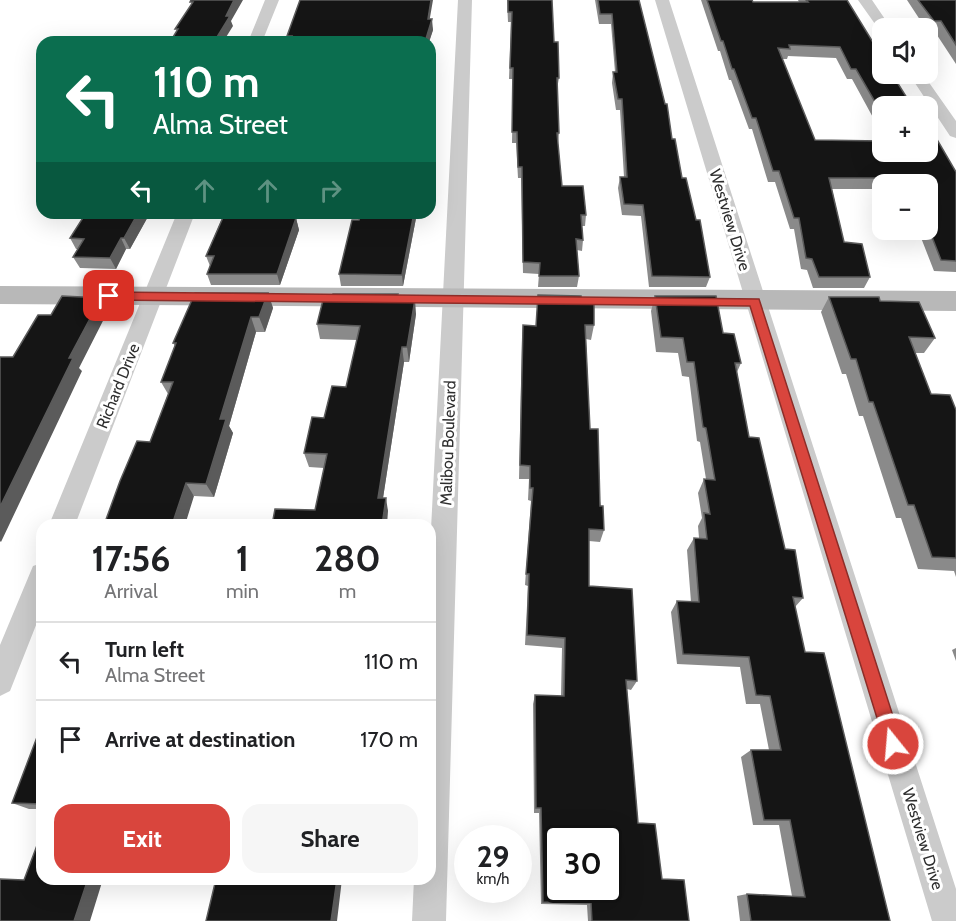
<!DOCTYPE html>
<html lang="en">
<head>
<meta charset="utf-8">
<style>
	:root { --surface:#fff; --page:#f6f6f6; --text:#202124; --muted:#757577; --line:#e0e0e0; --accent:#d9453d }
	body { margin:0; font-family:Cabin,sans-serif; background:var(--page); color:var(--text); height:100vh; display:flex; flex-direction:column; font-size:22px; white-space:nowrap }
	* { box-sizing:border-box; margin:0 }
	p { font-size:20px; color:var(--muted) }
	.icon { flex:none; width:33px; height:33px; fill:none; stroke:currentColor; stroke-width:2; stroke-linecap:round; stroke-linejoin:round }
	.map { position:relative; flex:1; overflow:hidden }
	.panel { position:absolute; left:36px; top:519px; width:400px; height:366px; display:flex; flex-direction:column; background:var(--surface); border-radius:18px; box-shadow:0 6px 24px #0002 }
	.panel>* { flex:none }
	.guide { position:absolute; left:36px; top:36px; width:400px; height:183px; border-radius:18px; box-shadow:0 6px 24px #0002; background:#0b6e4f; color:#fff; overflow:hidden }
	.buttons { position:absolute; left:872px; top:18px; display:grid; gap:12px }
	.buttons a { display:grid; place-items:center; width:66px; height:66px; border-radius:12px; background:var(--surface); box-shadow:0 6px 24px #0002; font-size:30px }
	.speed { position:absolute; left:454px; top:825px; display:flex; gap:12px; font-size:30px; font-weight:700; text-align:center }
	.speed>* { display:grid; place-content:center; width:78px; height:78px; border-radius:50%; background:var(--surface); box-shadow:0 6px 24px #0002; line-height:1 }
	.speed small { font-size:15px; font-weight:400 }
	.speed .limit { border:3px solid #111; border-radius:9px; background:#fff; color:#111 }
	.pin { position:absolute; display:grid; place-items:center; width:51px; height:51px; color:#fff; margin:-26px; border-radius:12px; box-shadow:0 3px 9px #0006 }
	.me { position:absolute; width:66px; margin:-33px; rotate:343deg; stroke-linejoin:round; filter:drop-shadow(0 0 4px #0008) }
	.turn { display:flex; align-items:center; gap:21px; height:126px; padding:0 18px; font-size:27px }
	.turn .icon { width:78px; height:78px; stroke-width:2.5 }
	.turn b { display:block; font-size:42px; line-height:51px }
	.lanes { display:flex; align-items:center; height:57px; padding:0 18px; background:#0003; justify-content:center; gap:30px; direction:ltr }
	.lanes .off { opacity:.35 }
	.eta { display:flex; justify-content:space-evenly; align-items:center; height:102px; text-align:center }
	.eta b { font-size:36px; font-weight:700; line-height:42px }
	.action { display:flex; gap:12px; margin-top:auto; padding:12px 18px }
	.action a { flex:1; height:69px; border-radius:18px; background:var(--accent); color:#fff; font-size:24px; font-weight:700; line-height:69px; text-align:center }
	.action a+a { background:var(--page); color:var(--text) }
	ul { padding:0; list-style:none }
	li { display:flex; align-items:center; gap:18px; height:78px; padding:0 18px; border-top:2px solid var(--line) }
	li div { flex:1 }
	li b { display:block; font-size:22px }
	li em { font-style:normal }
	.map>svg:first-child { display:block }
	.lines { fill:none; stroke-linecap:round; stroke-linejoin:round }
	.street { fill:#cbcbcb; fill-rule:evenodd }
	.secondary { fill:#b8b8b8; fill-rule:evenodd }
	.wall { fill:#8a8a8a }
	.shaded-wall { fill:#5b5b5b }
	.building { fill:#151515; stroke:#5b5b5b; stroke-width:1.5; fill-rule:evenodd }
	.route { fill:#d9453d; stroke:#8d2d28; stroke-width:1.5 }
	.labels { text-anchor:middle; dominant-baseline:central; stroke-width:6; stroke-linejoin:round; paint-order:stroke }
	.street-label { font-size:16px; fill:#2e2e2e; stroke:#fff }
</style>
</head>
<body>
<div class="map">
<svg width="956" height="921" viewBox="0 0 956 921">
	<rect width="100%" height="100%" fill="#fff"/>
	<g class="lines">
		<!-- street -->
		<path class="street" d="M265,0H279L262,42H248Z
			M458,0H472L446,921H412L414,879H430V549Z
			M655,0H669L956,889V921H932Z
			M858,0H872L891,28H882L880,31Z
			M909,74H923L956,121V138L950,136Z
			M177,213H195L75,525H49Z
			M42,563V610L10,691L0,696V645L33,566Z"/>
		<!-- secondary -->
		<path class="secondary" d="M0,286L956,291V311L0,304Z"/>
	</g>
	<!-- wall -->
	<path class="wall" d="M507,0H552L554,42L559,78L557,89L559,133L558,144L562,186L586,215L585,226H582L583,240L582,251L577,250L579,276L577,287H538L539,274L523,273L521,178H518L516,143H512L513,79H509L511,22H508Z
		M595,0H639L672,139L682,178L696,220L710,277L706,287H649L641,216L622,215L618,188L620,177H624L620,110H616L612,83L613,72H615L611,24H599Z
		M701,0H752L753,2H799L798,0H847L882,106V134L852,79H847L836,58L788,56L787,59H782L815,140L956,172V272L934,271L918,230H927V184H882V189H832L844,242L870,277L864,288H813L807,270L801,269L794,229H790L775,182H768L752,129H749L731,80H729L720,51H718Z
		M907,0H956V64L935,32H928Z
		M430,19L433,30L429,42H288L287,36Z
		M86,213H150L130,249H126L116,269L80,268L73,257L78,249H76L70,238Z
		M222,213H282L280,218H296L299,230L280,285H211L207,274L210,266L206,256L223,216Z
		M417,213L403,286H341L339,274L359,220Z
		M268,293L273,308L265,332H256L229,426L233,433L214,497L194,496L150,442L168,394L161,382L175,346L173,343Z
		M398,294V298L416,314L409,362H404L383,498L388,511L315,510L324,468L309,467L304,453L324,418L346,387L357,340L320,339L317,324Z
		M538,295L581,300L594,325L591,340L586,339L590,429L604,530L600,542L589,541V586L637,681L631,690L627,689L638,823L662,879L689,921H588L587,905L541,904L539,813H534L533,704L535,695L561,696L562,648L525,645L528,586L525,585L531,501L528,500L529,479H519L522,340L523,325L536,326Z
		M655,296L723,333L741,363L737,372L749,437L785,549L803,598L795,607L805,652L890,921H740L737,896L747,894L792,896L779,825H753L741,757L751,750H769L760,704H746L740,667L677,664L671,612L677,601L691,602L687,550L694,538H699L698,526L702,518L698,493L704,479H706L700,442L697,441L689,377L682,376L678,353L656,352L651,311Z
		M829,297L880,301L935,338L924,353H915L931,394L956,410V577L954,571L918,569L901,518H896L863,416H859L846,374H842L821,312Z
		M956,648V661L952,650Z
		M42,724V809H29L12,803Z"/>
	<!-- shaded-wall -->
	<path class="shaded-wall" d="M234,0H243L231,21L233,26L223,42H214L226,16Z
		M431,0H433L428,29V19Z
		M432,19L433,30L429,42H425Z
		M138,213H150L130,249L124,238Z
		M274,213H282L275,229L272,218Z
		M414,213H417L403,286L402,275Z
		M296,218L299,230L280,285L277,274Z
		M121,238L126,249L116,269L110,258Z
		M268,293L273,308L265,332L259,317Z
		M101,298L108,311L79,368L82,371L1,542L0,541V507L69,358Z
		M415,299L416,314L409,362L407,347Z
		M251,317L256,332L229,426L233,433L214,497L206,484L220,419Z
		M402,347L404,362L381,511L378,498Z
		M186,483L194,496L185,525H172Z
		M386,498L388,511L387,525H382Z
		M88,879H103L90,921H74Z
		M337,879H342L337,921H331Z"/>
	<!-- building -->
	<path class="building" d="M191,0H234L226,16H230L214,42H170L178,29H175L193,2H190Z
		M300,0H431L428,19H432L425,42H289L292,36H287Z
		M508,0H552L554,42H558L559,78H557L559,133H557L562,186H583L586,215H581L583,240L576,239L579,276H539L540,263L523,262L522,167H518L517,132H512L513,68H510L512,12H508Z
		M598,0H639L665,104H667L672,139H675L682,178H686L696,220H700L710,277L652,276L643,205L624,204L620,177H627L622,99H618L613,72H617L612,14H600Z
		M707,0H752L753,2H808L806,0H847L882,57V74H892L912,106H882V114L856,69H851L840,47L789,45L790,49L778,48L815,140L882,141V152H927V124H928L956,172V261L941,260L927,224V184H911L909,178H829L844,242L862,244L870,277H819L812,259L806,258L799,218H794L779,171H773L756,118H752L734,69H732L723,41H721Z
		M918,0H956V45L941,21H934Z
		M86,213H138L124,238H121L110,258L73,257L84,239L70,238Z
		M225,213H274L272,218H296L277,274H207L214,256H206Z
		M361,213H414L402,275L339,274L352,220H359Z
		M195,293H268L259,317H251L220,419H226L206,484L186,483L172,525H104L120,481L137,441L150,442L173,382H161L176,343H173Z
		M333,294H398L397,298L415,299L407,347H402L378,498H386L382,525H272L275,509L315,510L327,454L304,453L312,417L324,418L332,386L346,387L360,326L317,324L324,296H332Z
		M538,295L581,296V300L594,301V325H585L590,429H598L600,506H603L604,530L589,529V586L632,589L637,681L626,680L638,823L655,824L662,879L684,880L689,921H592L591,903L543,902L541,808H536L535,695L564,696L565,638L527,635L529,574H526L533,488H530V466L520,465L523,325L536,326ZM558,838H609V890H558Z
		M62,296L101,298L69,358H73L0,507V357H13L38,315H51Z
		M655,296H716L723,333L734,334L741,363H735L749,437L759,438L785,549L795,550L803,598L793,597L805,652L824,653L890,921H751L747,894L805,897L790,820H764L751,750H781L770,696L756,695L749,657L683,654L677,601L699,602L694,538L707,539L704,513L710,514L704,479L715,480L706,428L703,427L694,362H687L683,338L661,337Z
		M829,297H879L880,301L919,302L935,338L909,337L931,394L950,395L956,410V558L932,557L914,505H908L873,402H869L856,359H851Z
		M42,724V804L12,803Z
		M42,832V879H88L74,921H0V879L24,880Z
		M216,879H337L331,921H206Z"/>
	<!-- route -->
	<path class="route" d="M109,292L759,299L902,744L900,750L893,753L887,750L885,744L750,306L109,300L104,296Z"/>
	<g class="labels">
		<!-- street labels -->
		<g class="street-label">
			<text transform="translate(730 220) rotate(73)">Westview Drive</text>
			<text transform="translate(118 386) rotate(-68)">Richard Drive</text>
			<text transform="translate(448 443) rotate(-88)">Malibou Boulevard</text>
			<text transform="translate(923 839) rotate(73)">Westview Drive</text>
		</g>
	</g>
</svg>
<div class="buttons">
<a><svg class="icon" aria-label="sound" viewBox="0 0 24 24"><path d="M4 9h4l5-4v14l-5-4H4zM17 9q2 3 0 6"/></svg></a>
<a>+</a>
<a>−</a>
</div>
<div class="speed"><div>29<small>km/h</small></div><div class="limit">30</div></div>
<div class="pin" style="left:109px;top:296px;background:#d93025"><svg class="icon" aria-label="arrive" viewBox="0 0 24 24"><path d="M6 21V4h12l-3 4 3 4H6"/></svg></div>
<svg class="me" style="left:893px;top:744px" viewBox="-20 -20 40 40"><circle r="17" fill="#d9453d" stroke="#fff" stroke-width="3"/><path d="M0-11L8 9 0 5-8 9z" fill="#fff"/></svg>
<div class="guide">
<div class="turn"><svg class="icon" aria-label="left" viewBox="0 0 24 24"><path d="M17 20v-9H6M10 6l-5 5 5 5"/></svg><div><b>110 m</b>Alma Street</div></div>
<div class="lanes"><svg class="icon" aria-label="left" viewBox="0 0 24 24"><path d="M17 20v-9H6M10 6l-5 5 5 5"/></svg><svg class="icon off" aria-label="ahead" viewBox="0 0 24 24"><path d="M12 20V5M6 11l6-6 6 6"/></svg><svg class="icon off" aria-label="ahead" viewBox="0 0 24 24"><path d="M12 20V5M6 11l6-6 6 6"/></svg><svg class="icon off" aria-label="right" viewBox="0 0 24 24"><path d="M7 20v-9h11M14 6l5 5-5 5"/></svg></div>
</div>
<section class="panel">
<div class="eta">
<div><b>17:56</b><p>Arrival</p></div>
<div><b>1</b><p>min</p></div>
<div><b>280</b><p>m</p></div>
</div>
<ul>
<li><svg class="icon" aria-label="left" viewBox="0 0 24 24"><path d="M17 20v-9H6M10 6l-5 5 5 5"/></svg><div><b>Turn left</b><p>Alma Street</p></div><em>110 m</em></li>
<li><svg class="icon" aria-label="arrive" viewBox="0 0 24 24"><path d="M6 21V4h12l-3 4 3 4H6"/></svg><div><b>Arrive at destination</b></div><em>170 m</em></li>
</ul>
<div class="action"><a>Exit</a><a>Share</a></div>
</section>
</div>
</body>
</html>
